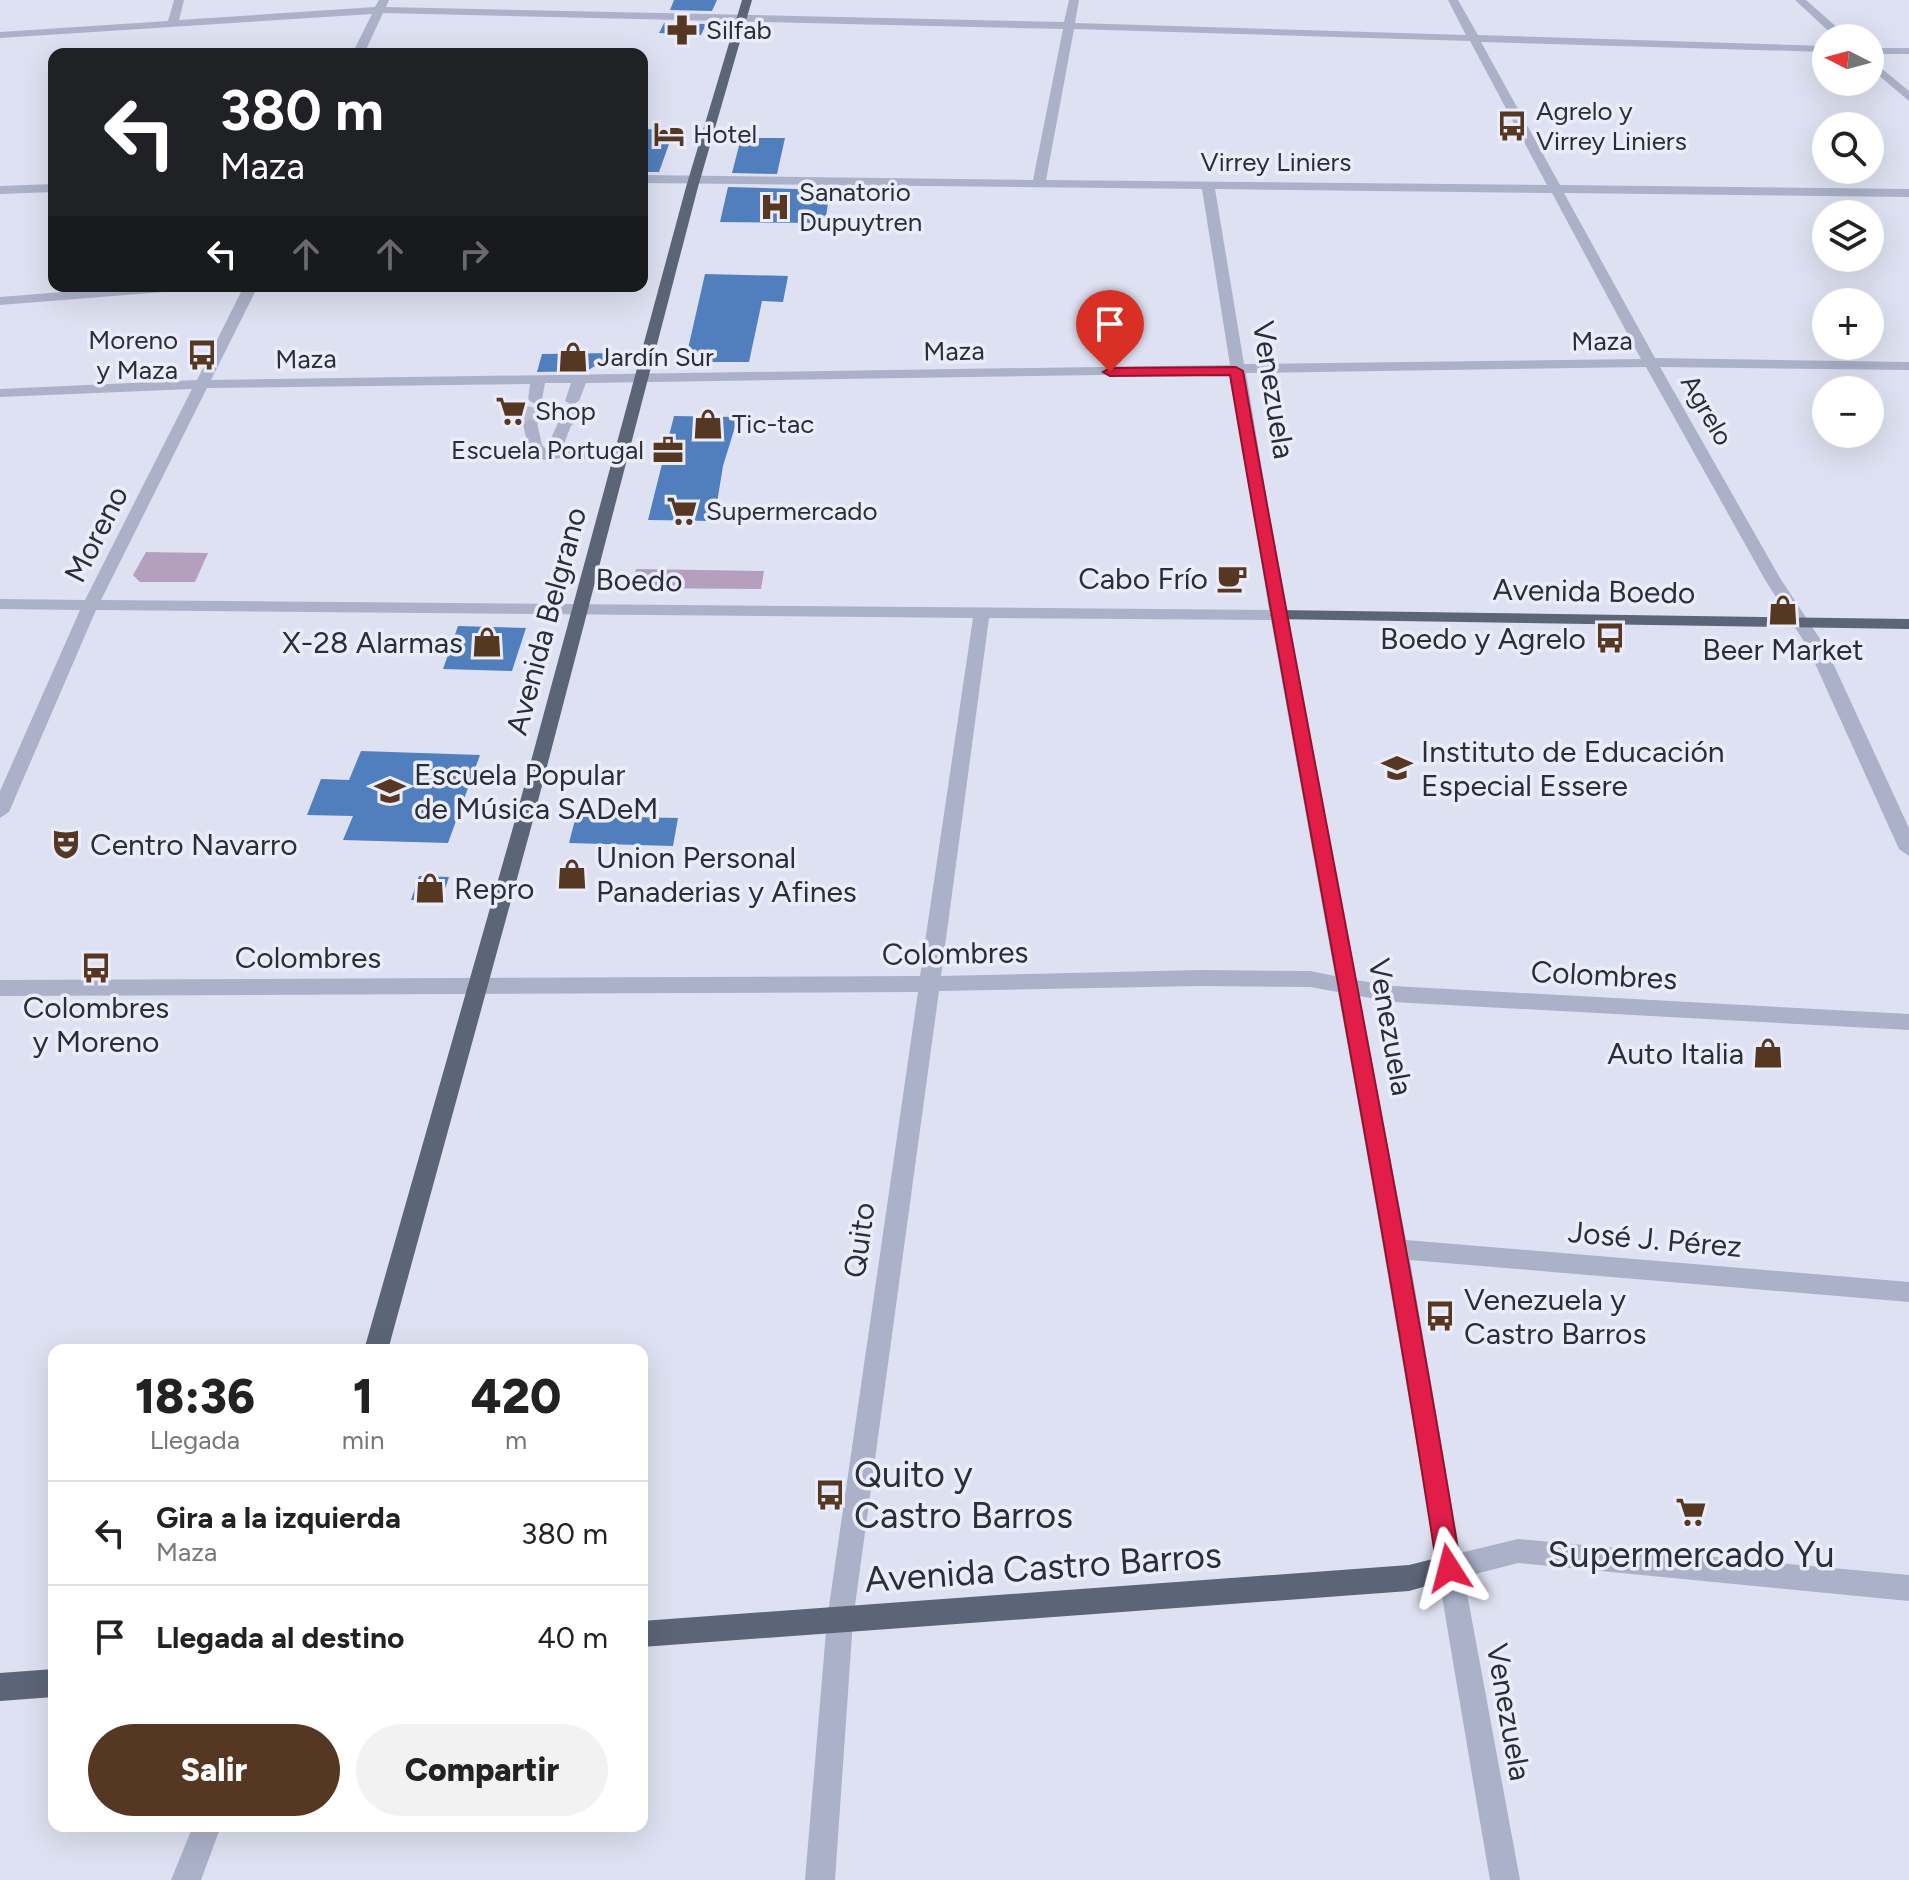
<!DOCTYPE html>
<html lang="es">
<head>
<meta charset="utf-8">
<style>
	:root { --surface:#fff; --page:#f2f2f2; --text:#222; --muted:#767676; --line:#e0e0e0; --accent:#553722 }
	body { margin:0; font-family:Figtree,sans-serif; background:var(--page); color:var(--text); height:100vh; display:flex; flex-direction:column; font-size:30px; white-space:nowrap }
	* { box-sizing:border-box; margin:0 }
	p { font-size:26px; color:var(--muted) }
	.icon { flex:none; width:44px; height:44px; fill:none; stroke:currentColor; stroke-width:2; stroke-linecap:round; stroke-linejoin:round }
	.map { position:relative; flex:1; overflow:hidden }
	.details { position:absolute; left:48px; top:1344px; width:600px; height:488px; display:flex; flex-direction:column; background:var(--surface); border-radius:16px; box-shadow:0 8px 32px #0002 }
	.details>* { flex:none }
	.banner { position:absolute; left:48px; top:48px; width:600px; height:244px; border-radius:16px; box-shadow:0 8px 32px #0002; background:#202124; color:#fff; overflow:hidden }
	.needle { width:52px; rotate:276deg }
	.fabs { position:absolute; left:1812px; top:24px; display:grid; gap:16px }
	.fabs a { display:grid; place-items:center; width:72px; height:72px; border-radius:50%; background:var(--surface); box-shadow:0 8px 32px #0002; font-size:40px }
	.pin { position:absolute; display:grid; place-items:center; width:68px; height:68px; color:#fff; margin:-82px -34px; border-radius:50% 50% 50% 0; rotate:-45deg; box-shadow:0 0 8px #0007 }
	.pin .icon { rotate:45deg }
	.me { position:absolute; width:88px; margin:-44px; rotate:351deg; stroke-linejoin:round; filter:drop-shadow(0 0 6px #0008) }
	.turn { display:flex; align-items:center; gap:28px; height:168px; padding:0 40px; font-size:36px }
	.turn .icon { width:104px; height:104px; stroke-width:2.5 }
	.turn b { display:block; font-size:56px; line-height:68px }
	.lanes { display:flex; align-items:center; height:76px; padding:0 40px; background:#0003; justify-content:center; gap:40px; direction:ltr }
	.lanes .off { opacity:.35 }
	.eta { display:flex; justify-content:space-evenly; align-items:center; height:136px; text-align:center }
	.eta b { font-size:48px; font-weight:800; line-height:56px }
	.action { display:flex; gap:16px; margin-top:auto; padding:16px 40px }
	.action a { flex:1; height:92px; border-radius:48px; background:var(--accent); color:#fff; font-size:32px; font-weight:800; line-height:92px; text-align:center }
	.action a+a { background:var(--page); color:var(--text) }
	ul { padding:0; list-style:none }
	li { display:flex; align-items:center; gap:24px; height:104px; padding:0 40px; border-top:2px solid var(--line) }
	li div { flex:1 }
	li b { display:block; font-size:30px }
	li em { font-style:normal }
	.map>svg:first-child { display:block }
	.green { fill:#b49fbf }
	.building { fill:#517ebc }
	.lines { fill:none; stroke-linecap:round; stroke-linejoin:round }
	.minor-tunnel { stroke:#babdcc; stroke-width:16; stroke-dasharray:16 8; stroke-linecap:butt }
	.minor { fill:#abb1c8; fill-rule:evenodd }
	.major { fill:#5c6577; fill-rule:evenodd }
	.route { fill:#e11d48; stroke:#92132f; stroke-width:2 }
	.labels { text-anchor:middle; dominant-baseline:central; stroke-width:7; stroke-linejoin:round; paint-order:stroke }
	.far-poi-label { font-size:26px; fill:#2a2e36; stroke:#ebecf9; text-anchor:start }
	.far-street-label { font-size:26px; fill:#2a2e36; stroke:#ebecf9 }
	.street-label { font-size:30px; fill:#2a2e36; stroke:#ebecf9 }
	.poi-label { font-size:30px; fill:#2a2e36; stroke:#ebecf9; text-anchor:start }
	.near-poi-label { font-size:36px; fill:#2a2e36; stroke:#ebecf9; text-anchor:start }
	.near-street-label { font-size:36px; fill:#2a2e36; stroke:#ebecf9 }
</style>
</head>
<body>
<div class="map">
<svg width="1909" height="1880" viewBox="0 0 1909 1880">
	<rect width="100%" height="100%" fill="#dee1f1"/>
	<!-- green -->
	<path class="green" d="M146,552L208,553L195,582H140L133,575Z
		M636,569L764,571L761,589L632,588Z"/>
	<!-- building -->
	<path class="building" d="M674,0H717L712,11L670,10Z
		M664,23L706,24L701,35L659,33Z
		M642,129L674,130L659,172H642Z
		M741,138H785L777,174L732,173Z
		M728,187L830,190L825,223L720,222Z
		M705,274L788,276L783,302L762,301L749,362H685Z
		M615,353L587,371L537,372L542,354Z
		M674,416L738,417L723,466L714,521L648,520Z
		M458,626L526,628L512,671L443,669Z
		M361,751L480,755L448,843L343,840L353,816L307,815L321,779L349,780Z
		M576,816L678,818L673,846L569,843Z
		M419,876L449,877L441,901L411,900Z"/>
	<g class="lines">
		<!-- minor-tunnel -->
		<path class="minor-tunnel" d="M530,423L535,400
			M565,423L572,401"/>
		<!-- minor -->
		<path class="minor" d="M174,0H184L179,20L375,7L379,0H389L386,7L1064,22L1069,0H1079L1075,23L1466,35L1448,0H1458L1478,35L1826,46V52L1481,42L1560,185L1909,189V197L1564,193L1655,358L1909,362V370L1660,367L1780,578L1826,648L1909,828V856L1899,849L1808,648L1764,578L1646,367L1246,373L1286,615L1356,980L1393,986L1909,1014V1030L1393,1002L1359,996L1406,1240L1909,1282V1302L1410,1260L1460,1553L1518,1539L1909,1575V1601L1518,1563L1464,1577L1520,1880H1490C1439,1584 1392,1287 1338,992L1310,987L1200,986L939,991L853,1620L835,1880H805L827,1620L918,992L0,996V980L920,976L973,618L96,610L9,812L0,818V791L80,610L0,609V599L85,600L192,389L0,397V389L197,380L244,286H258L211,380L1230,365L1202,189L642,183V175L1033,180L1063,29L383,13L364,54H352L372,14L0,38V32L168,21ZM1074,29L1470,41L1547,185L1046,180ZM1215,189L1552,193L1641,359L1244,364ZM1231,373L1269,610L101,600L207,388L530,384L528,400L535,404L542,400L545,383H571L565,401L572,405L579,401L586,383ZM989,618L1271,620L1335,976L1310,971L1200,970L941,976Z
			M1795,0H1806L1849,38H1836Z
			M1870,48H1909V54H1870Z
			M1870,59L1909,91V101L1870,68Z
			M54,184V192L0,194V186Z
			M138,286H196L189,290L0,305V297Z
			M530,419L537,423L542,445L546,449L558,423L565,419L572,423L562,449L621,450L629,455L621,460L558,458C534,468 526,442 523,423Z
			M193,1826H221L201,1880H171Z"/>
		<!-- major -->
		<path class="major" d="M742,0H752L698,187L532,824L388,1350H364L514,824L686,187Z
			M1278,610L1909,619V629L1272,619L1270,615Z
			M1449,1555L1458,1559L1462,1568L1458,1577L1409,1591L642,1647V1621L1409,1565Z
			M54,1669V1697L0,1701V1673Z"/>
	</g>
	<!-- route -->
	<path class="route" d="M1236,367L1243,371C1313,770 1396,1167 1461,1568L1457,1576L1449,1580L1440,1576L1437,1568C1376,1169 1297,773 1230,375L1110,376L1103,372L1110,368Z"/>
	<!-- icons -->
	<defs>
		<g id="pharmacy-bare" transform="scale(2.4)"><path d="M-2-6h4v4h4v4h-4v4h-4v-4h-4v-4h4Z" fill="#553722" stroke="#ebecf9" stroke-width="2.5" paint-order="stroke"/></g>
		<g id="bus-bare" transform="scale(2.4)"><path d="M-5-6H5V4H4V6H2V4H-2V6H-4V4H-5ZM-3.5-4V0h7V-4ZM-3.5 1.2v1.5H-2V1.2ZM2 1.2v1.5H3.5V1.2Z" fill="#553722" stroke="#ebecf9" stroke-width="2.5" paint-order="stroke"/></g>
		<g id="hotel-bare" transform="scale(2.4)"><path d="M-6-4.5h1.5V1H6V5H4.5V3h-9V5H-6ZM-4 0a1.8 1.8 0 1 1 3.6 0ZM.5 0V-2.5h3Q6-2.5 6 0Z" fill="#553722" stroke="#ebecf9" stroke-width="2.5" paint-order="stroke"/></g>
		<g id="hospital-bare" transform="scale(2.4)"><path d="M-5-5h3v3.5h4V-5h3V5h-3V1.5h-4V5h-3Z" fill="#553722" stroke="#ebecf9" stroke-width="2.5" paint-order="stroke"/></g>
		<g id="shop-bare" transform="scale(2.4)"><path d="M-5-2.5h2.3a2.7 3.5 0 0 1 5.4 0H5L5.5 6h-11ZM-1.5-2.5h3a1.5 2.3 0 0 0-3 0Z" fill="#553722" stroke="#ebecf9" stroke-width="2.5" paint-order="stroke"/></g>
		<g id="supermarket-bare" transform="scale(2.4)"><path d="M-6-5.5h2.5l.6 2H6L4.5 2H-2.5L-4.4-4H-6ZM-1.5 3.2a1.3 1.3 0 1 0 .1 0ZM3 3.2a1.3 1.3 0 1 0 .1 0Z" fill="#553722" stroke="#ebecf9" stroke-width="2.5" paint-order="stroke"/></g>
		<g id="office-bare" transform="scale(2.4)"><path d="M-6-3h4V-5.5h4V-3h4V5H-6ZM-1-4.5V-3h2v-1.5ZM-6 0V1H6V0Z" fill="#553722" stroke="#ebecf9" stroke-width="2.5" paint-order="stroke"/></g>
		<g id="cafe-bare" transform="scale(2.4)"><path d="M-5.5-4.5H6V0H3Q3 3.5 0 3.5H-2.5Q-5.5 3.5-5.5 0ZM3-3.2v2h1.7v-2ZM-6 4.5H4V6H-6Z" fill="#553722" stroke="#ebecf9" stroke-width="2.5" paint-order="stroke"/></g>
		<g id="school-bare" transform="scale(2.4)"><path d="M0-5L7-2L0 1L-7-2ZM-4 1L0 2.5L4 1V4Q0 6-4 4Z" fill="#553722" stroke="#ebecf9" stroke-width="2.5" paint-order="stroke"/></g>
		<g id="university-bare" transform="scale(2.4)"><path d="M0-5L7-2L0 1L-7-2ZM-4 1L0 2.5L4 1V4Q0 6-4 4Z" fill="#553722" stroke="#ebecf9" stroke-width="2.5" paint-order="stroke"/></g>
		<g id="theatre-bare" transform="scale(2.4)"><path d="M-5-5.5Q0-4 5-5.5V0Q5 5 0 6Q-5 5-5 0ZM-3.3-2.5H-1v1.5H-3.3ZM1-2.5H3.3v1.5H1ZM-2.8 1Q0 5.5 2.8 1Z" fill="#553722" stroke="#ebecf9" stroke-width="2.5" paint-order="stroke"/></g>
	</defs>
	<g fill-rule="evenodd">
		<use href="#pharmacy-bare" x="682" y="30"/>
		<use href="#bus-bare" x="1512" y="126"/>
		<use href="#hotel-bare" x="669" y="134"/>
		<use href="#hospital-bare" x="775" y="207"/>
		<use href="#bus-bare" x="202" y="355"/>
		<use href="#shop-bare" x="573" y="357"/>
		<use href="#supermarket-bare" x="511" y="411"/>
		<use href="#shop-bare" x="708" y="424"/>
		<use href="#office-bare" x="668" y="450"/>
		<use href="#supermarket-bare" x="682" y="511"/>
		<use href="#cafe-bare" x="1232" y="578"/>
		<use href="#shop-bare" x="1783" y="610"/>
		<use href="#bus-bare" x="1610" y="638"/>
		<use href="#shop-bare" x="487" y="642"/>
		<use href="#school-bare" x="1397" y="768"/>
		<use href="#university-bare" x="390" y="791"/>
		<use href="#theatre-bare" x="66" y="844"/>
		<use href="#shop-bare" x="572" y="874"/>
		<use href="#shop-bare" x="430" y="888"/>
		<use href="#bus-bare" x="96" y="968"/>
		<use href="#shop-bare" x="1768" y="1053"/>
		<use href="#bus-bare" x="1440" y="1316"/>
		<use href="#bus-bare" x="830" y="1495"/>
		<use href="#supermarket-bare" x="1691" y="1512"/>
	</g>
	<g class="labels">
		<!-- far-poi labels -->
		<g class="far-poi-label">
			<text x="706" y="30">Silfab</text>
			<text x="1536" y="111">Agrelo y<tspan x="1536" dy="30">Virrey Liniers</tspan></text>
			<text x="693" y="134">Hotel</text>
			<text x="799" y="192">Sanatorio<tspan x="799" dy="30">Dupuytren</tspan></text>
			<text x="178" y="340" text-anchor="end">Moreno<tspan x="178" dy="30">y Maza</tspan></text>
			<text x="597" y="357">Jardín Sur</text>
			<text x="535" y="411">Shop</text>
			<text x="732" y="424">Tic-tac</text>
			<text x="644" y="450" text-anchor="end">Escuela Portugal</text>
			<text x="706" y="511">Supermercado</text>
		</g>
		<!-- far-street labels -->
		<g class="far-street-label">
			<text x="1276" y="162">Virrey Liniers</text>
			<text transform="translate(1602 341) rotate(-1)">Maza</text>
			<text transform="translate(954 351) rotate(-1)">Maza</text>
			<text transform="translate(306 359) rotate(-1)">Maza</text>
			<text transform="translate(1707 410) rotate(60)">Agrelo</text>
		</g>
		<!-- street labels -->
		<g class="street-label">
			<text transform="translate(1274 390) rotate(81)">Venezuela</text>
			<text transform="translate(96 534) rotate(-63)">Moreno</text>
			<text transform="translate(639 580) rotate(1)">Boedo</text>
			<text transform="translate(1594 591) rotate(1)">Avenida Boedo</text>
			<text transform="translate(546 621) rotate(-75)">Avenida Belgrano</text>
			<text transform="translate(955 953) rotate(-1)">Colombres</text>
			<text x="308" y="957">Colombres</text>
			<text transform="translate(1604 975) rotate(3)">Colombres</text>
			<text transform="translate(1391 1027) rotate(80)">Venezuela</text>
			<text transform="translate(1655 1239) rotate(5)">José J. Pérez</text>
			<text transform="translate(859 1240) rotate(-82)">Quito</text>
			<text transform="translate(1509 1712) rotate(80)">Venezuela</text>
		</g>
		<!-- poi labels -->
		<g class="poi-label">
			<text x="1208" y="578" text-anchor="end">Cabo Frío</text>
			<text x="1586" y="638" text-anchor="end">Boedo y Agrelo</text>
			<text x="463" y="642" text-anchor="end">X-28 Alarmas</text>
			<text x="1783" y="649" text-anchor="middle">Beer Market</text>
			<text x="1421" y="751">Instituto de Educación<tspan x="1421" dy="34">Especial Essere</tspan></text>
			<text x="414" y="774">Escuela Popular<tspan x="414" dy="34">de Música SADeM</tspan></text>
			<text x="90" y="844">Centro Navarro</text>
			<text x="596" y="857">Union Personal<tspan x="596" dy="34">Panaderias y Afines</tspan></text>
			<text x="454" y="888">Repro</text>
			<text x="96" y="1007" text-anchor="middle">Colombres<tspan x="96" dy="34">y Moreno</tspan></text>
			<text x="1744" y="1053" text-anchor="end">Auto Italia</text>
			<text x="1464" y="1299">Venezuela y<tspan x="1464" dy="34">Castro Barros</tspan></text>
		</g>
		<!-- near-poi labels -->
		<g class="near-poi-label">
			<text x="854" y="1474">Quito y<tspan x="854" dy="41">Castro Barros</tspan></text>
			<text x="1691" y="1554" text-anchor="middle">Supermercado Yu</text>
		</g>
		<!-- near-street labels -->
		<g class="near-street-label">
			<text transform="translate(1043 1567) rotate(-4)">Avenida Castro Barros</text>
		</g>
	</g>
</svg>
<div class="fabs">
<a><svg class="needle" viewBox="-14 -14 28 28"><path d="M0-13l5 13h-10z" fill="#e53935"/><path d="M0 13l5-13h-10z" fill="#767676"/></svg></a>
<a><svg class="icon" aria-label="search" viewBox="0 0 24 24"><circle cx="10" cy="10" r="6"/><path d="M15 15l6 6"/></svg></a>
<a><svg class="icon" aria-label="layers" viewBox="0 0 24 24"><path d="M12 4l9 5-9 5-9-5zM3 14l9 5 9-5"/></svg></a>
<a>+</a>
<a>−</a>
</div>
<div class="pin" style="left:1110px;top:372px;background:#d93025"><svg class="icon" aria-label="arrive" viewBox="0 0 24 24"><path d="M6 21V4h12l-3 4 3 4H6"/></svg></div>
<svg class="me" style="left:1449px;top:1568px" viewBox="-20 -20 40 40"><path d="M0-17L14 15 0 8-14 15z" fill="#e11d48" stroke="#fff" stroke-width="4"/></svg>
<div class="banner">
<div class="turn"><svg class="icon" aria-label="left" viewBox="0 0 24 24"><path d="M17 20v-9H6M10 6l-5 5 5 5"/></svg><div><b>380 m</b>Maza</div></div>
<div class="lanes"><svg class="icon" aria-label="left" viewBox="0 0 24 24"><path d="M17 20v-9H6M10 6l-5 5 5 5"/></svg><svg class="icon off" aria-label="ahead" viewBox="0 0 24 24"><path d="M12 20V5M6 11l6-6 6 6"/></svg><svg class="icon off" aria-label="ahead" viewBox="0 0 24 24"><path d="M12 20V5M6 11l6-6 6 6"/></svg><svg class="icon off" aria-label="right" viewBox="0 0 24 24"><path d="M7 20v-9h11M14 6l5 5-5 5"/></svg></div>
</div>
<section class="details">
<div class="eta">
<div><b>18:36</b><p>Llegada</p></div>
<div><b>1</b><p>min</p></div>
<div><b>420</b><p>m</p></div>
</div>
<ul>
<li><svg class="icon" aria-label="left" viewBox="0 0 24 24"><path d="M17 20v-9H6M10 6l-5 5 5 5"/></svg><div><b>Gira a la izquierda</b><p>Maza</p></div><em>380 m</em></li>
<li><svg class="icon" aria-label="arrive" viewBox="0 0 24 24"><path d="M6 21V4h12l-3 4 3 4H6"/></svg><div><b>Llegada al destino</b></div><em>40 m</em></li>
</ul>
<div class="action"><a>Salir</a><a>Compartir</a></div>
</section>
</div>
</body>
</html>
